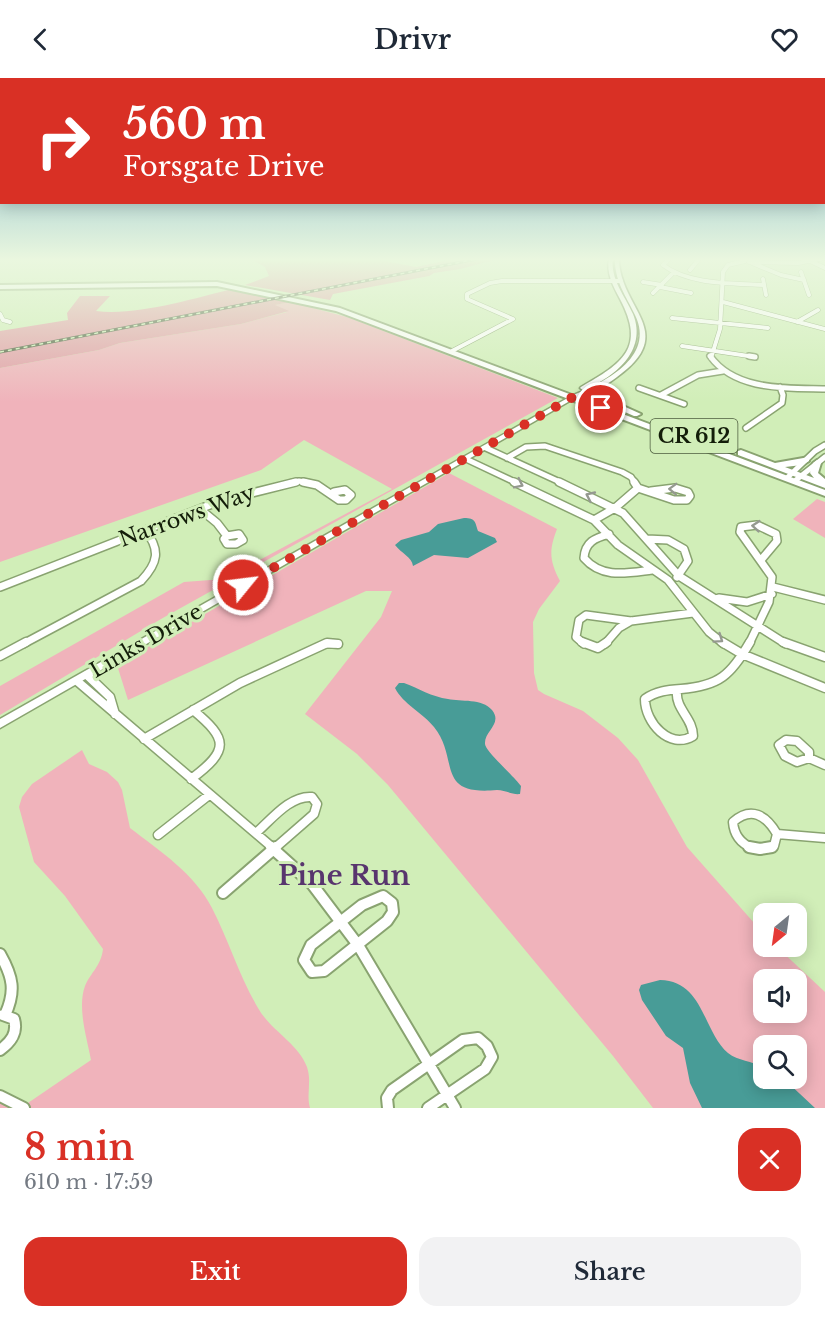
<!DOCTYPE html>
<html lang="en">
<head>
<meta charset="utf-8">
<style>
	:root { --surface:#fff; --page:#f2f2f3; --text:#1f2937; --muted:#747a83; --accent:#d93025 }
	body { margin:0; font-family:"Libre Baskerville",serif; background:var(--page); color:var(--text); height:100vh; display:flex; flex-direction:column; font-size:22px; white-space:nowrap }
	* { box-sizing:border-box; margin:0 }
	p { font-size:20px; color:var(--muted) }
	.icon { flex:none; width:33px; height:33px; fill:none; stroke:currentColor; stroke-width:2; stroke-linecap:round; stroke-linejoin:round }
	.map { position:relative; height:1030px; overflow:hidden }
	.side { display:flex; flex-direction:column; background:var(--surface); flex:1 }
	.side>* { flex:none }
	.banner { position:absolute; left:0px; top:0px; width:825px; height:126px; box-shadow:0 3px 15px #0003; background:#d93025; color:#fff; overflow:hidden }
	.needle { width:39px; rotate:209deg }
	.controls { position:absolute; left:753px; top:825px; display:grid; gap:12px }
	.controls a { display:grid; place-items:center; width:54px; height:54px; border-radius:12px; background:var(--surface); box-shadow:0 3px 15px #0003; font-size:30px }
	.pin { position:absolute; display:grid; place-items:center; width:51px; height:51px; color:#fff; margin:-26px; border:3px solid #fff; border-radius:50%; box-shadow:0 2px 6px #0007 }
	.me { position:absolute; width:66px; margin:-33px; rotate:61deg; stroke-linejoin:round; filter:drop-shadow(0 0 4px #0008) }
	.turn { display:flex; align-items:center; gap:21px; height:126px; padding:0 24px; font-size:27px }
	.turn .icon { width:78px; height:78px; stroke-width:2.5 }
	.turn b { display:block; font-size:42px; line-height:51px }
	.round { display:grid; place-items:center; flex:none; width:63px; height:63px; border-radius:18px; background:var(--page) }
	.head { display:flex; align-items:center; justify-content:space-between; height:102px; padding:0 24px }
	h1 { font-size:36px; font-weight:600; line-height:45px; color:var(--accent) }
	.primary-button { display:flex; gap:12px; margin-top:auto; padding:12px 24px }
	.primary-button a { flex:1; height:69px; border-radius:18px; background:var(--accent); color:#fff; font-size:24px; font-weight:600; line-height:69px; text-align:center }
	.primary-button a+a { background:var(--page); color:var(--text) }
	header { display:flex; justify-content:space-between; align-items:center; height:78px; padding:0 24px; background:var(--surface); font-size:27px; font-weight:600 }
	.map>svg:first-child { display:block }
	.green { fill:#f0b3bb; fill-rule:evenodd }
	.forest { fill:#e29ea7 }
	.water { fill:#489c97 }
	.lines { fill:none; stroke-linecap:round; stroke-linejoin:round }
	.minor-far4-casing { stroke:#89a370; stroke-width:5 }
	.minor-far3-casing { stroke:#89a370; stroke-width:8 }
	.minor-far2-casing { stroke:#89a370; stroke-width:10 }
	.minor-far1-casing { stroke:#89a370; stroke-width:11 }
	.minor-casing { stroke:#89a370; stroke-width:14 }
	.tertiary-casing { stroke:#89a370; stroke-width:3 }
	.secondary-casing { stroke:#89a370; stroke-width:3 }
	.primary-casing { stroke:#89a370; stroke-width:4 }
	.minor-far4 { stroke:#fff; stroke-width:4 }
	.minor-far3 { stroke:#fff; stroke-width:5 }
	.minor-far2 { stroke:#fff; stroke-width:7 }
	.minor-far1 { stroke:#fff; stroke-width:8 }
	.minor { stroke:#fff; stroke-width:10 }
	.tertiary { fill:#fff; fill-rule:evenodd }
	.secondary { fill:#fff; fill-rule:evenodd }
	.primary { fill:#fff; fill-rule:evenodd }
	.rail-casing { stroke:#4d5d3e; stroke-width:3 }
	.rail { stroke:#d1eeb8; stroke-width:1.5; stroke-dasharray:4; stroke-linecap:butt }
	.oneway { stroke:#959990 }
	.route { stroke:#d93025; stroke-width:10; stroke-dasharray:0 18 }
	.labels { text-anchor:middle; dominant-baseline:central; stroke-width:6; stroke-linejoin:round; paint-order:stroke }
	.shield { fill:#d1eeb8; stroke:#4c5c3e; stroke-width:1.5 }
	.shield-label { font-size:20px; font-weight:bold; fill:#131d09 }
	.street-label { font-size:21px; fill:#131d09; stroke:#d1eeb8 }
	.near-neighbourhood-label { font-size:27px; font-weight:bold; fill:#58356e; stroke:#d1eeb8 }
</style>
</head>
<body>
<header><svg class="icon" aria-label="back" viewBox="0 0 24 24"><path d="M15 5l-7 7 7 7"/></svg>Drivr<svg class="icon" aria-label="heart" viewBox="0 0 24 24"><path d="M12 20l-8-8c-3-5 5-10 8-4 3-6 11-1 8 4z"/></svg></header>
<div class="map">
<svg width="825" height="1030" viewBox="0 0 825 1030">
	<rect width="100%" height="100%" fill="#d1eeb8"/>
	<!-- green -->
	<path class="green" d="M290,224L347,239L558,320L161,541L0,637V608L184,504L224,501L392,411L304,362L261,392L0,484V290L99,272L120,265L241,246L287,234L274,227Z
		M449,395L557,451C549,472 549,482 560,503L539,531L533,544L534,595L538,612L544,616L583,633L618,660L638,682L687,769L763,855L764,868L777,869L825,914V1030H653L613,978L388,707L357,676L305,636L381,539L392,513H366L128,622L117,587ZM764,902H796V934H764ZM764,968H796V1000H764Z
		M817,421L825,424V460L793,441Z
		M82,672L89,686L107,694L118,704L122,712L130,750C160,773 195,796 212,830C229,863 239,898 258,930C271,953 298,965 307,989C312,1004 306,1016 310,1030H0V1019L25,1027L91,982C87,960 77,930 85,908C91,894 101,888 103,871L65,818L34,784L19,729L22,719L32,706Z"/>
	<!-- forest -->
	<path class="forest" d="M254,180H369L416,189L457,180H516L494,182L460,191L434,195L429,198L333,216L330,222L245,207L269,198L265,189L253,182Z
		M232,211L290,224L275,227L289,233L241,246L120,265L99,272L0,290V253L68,242L67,235L80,218H110L96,233C136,238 192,221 232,211Z"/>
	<!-- water -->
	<path class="water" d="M464,440C476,440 475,444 478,453L495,460L497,464L468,480L434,477L413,488C412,479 401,475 395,467L401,462L429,454L438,446Z
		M399,605H404C418,610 432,619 448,621C461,624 482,620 492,632C503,646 484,653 485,666C486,674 514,698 521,708L520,716C512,717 505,712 497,712C434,718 460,681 434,649C423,635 403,626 395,610Z
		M660,902C704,903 703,954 728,975C738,983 752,983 763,989L764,1000L784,1001L815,1030H702L690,1005L683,970L666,958L642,922L639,912L641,907Z"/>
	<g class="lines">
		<!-- minor-far4 casing -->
		<g class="minor-far4-casing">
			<path id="minor-far4" d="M670,180L663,187C689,207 733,205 764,207
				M810,183L825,190
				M749,184L798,185L825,180
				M752,185L781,197L804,202
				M690,192L700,180
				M801,194L809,217
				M763,201L766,217
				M643,204L662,207
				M660,209L691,215
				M653,215L674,194
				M723,224L825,251
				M0,236L3,242L10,244
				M672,240L768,250
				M797,244L818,232
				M682,268L755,279
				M452,273L513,241L467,221V216L490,205L502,203H621
				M711,280L720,251L723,194L728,187L745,183"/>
		</g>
		<!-- minor-far3 casing -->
		<g class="minor-far3-casing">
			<path id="minor-far3" d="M710,278C735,313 786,310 825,311
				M749,278L755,279
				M639,310L684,326
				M661,317L698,297L723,293
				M746,350L782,325L783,317L780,309
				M486,370L562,405
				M507,380L526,369L545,368L622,394L631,399L635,405
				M466,381L517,405
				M788,399L815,373L825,367
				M796,402L825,379
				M290,405L299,403L310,405"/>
		</g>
		<!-- minor-far2 casing -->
		<g class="minor-far2-casing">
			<path id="minor-far2" d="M303,404L317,407L339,422H346L351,417L345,412L334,414
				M514,404L594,442L618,467L668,502L709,554L724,566
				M559,404L623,435L679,498L786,566
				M634,404L638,410
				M638,410L674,422H687L690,418L688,414L675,410L651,413
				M200,431L217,445L227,458
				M594,442L615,430L638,410
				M239,456L243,462L236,466H227L224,461L227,458Z
				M609,456C595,460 585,464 584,480C602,501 627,495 652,492
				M647,461L668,462L684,471L688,483L677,499
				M0,509L220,423L296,404
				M773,509L825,522
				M719,520L747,524L772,516
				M631,543L693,535
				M23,566L141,503C158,485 161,472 145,452
				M326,566H334
				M584,566L576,559L579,542L586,537L631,543
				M605,566L619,550L631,543
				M749,566L769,524L772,499L740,454L741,449L757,447L776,456L777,463L761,482"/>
		</g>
		<!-- minor-far1 casing -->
		<g class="minor-far1-casing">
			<path id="minor-far1" d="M582,564L598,570L607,564
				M722,564L742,576L825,610
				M783,564L825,579
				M0,578L26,564
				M87,597L110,619L115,636
				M77,603L273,770
				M677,613C675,631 693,640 693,658C670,672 645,645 645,621C656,613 668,612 681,611C719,608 731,597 750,564
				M144,661L240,605L327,565L338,566
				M786,662L797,663L809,674V680L797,684L785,678L779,667Z
				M809,680L825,687
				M191,701C230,672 228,661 193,632
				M256,755C271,742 290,717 312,719L317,726L314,736L275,770
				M777,756L825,760
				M158,757L209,717
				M752,770C740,765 734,757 733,744C751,728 766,737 777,756L774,768L769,770"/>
		</g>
		<!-- minor casing -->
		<g class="minor-casing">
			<path id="minor" d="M271,769L312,806L358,867L455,1030
				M749,769L760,771L772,769
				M223,815L276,769
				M383,818L392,825L393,834L387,843L324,893L312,894L304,882L311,867L362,827Z
				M0,876C13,899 16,913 5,937
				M0,972C11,964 18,955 14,941L3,937
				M0,1018L24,1030
				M388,1030L387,1020L392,1012L463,962L478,960L487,968L492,979L485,991L428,1030"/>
		</g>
		<!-- tertiary casing -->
		<g class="tertiary-casing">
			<path id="tertiary" d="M573,317L575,318V320L0,650V641Z"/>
		</g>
		<!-- secondary casing -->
		<g class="secondary-casing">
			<path id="secondary" d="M609,180H613C610,201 625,218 633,236C648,273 614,300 583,312L580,310L581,309C623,285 646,270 620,221C613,208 606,195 609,180Z
				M615,180H619C619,231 680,254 617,299C605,308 586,320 571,320V318C603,305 656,280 635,237C626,218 614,202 615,180Z"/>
		</g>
		<!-- primary casing -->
		<g class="primary-casing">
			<path id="primary" d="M217,204L340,230L825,412V418L336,233L217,208L0,211V207Z
				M596,307L603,309L600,314L601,318L641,336L637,338H634L595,321L592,314Z
				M741,372L775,385L809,379V383L802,387L785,389L814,400L810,395L813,385L817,382L820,383L821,385L818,395L825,401V410L738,377V373Z"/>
		</g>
		<!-- minor-far4 -->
		<use href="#minor-far4" class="minor-far4"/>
		<!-- minor-far3 -->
		<use href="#minor-far3" class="minor-far3"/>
		<!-- minor-far2 -->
		<use href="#minor-far2" class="minor-far2"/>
		<!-- minor-far1 -->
		<use href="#minor-far1" class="minor-far1"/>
		<!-- minor -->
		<use href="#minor" class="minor"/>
		<!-- tertiary -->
		<use href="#tertiary" class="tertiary"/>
		<!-- secondary -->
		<use href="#secondary" class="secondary"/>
		<!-- primary -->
		<use href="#primary" class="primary"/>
		<!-- rail casing -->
		<g class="rail-casing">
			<path id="rail" d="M0,274L482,180"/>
		</g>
		<!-- rail -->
		<use href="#rail" class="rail"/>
	</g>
	<!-- one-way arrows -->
	<defs><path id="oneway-chevron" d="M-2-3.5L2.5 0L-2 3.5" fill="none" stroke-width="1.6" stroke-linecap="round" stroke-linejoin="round" transform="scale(1.5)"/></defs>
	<g class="oneway">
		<use href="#oneway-chevron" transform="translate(519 406) rotate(26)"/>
		<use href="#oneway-chevron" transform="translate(673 411) rotate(-178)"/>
		<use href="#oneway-chevron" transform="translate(590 418) rotate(-155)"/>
		<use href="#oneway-chevron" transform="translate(756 448) rotate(-175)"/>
		<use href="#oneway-chevron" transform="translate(719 561) rotate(35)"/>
	</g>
	<!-- sky -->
	<linearGradient id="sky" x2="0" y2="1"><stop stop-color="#68aac8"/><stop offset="0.56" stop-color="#eaf7df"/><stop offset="1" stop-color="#eaf7df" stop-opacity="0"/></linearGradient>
	<rect width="825" height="324" fill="url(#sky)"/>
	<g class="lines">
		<!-- route -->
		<path class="route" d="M243,507L573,319L601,330"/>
	</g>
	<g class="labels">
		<!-- shield labels -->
		<rect class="shield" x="650.5" y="341" width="87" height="34" rx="4.5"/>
		<g class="shield-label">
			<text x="694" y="358">CR 612</text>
		</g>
		<!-- street labels -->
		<g class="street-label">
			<text transform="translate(187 438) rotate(-20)">Narrows Way</text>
			<text transform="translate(146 563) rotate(-30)">Links Drive</text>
		</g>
		<!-- near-neighbourhood labels -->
		<g class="near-neighbourhood-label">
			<text x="344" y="797">Pine Run</text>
		</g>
	</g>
</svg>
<div class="controls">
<a><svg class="needle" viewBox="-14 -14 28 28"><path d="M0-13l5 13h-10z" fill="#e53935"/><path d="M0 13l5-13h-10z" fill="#747a83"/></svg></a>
<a><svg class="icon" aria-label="sound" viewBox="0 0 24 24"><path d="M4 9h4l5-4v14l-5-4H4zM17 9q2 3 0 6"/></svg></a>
<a><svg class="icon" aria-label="search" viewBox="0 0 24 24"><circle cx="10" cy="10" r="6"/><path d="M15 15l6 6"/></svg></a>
</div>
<div class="pin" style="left:601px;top:330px;background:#d93025"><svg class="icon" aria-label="arrive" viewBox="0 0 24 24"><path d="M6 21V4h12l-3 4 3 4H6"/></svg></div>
<svg class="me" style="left:243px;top:507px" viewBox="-20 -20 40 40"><circle r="17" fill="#d93025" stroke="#fff" stroke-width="3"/><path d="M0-11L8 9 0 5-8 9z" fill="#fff"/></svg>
<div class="banner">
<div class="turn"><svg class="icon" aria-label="right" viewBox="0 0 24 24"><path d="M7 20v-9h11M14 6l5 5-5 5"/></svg><div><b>560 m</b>Forsgate Drive</div></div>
</div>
</div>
<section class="side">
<div class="head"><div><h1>8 min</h1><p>610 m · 17:59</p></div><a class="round" style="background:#d93025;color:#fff"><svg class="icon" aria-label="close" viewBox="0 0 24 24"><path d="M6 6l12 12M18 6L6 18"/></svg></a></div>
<div class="primary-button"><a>Exit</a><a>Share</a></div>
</section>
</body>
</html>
